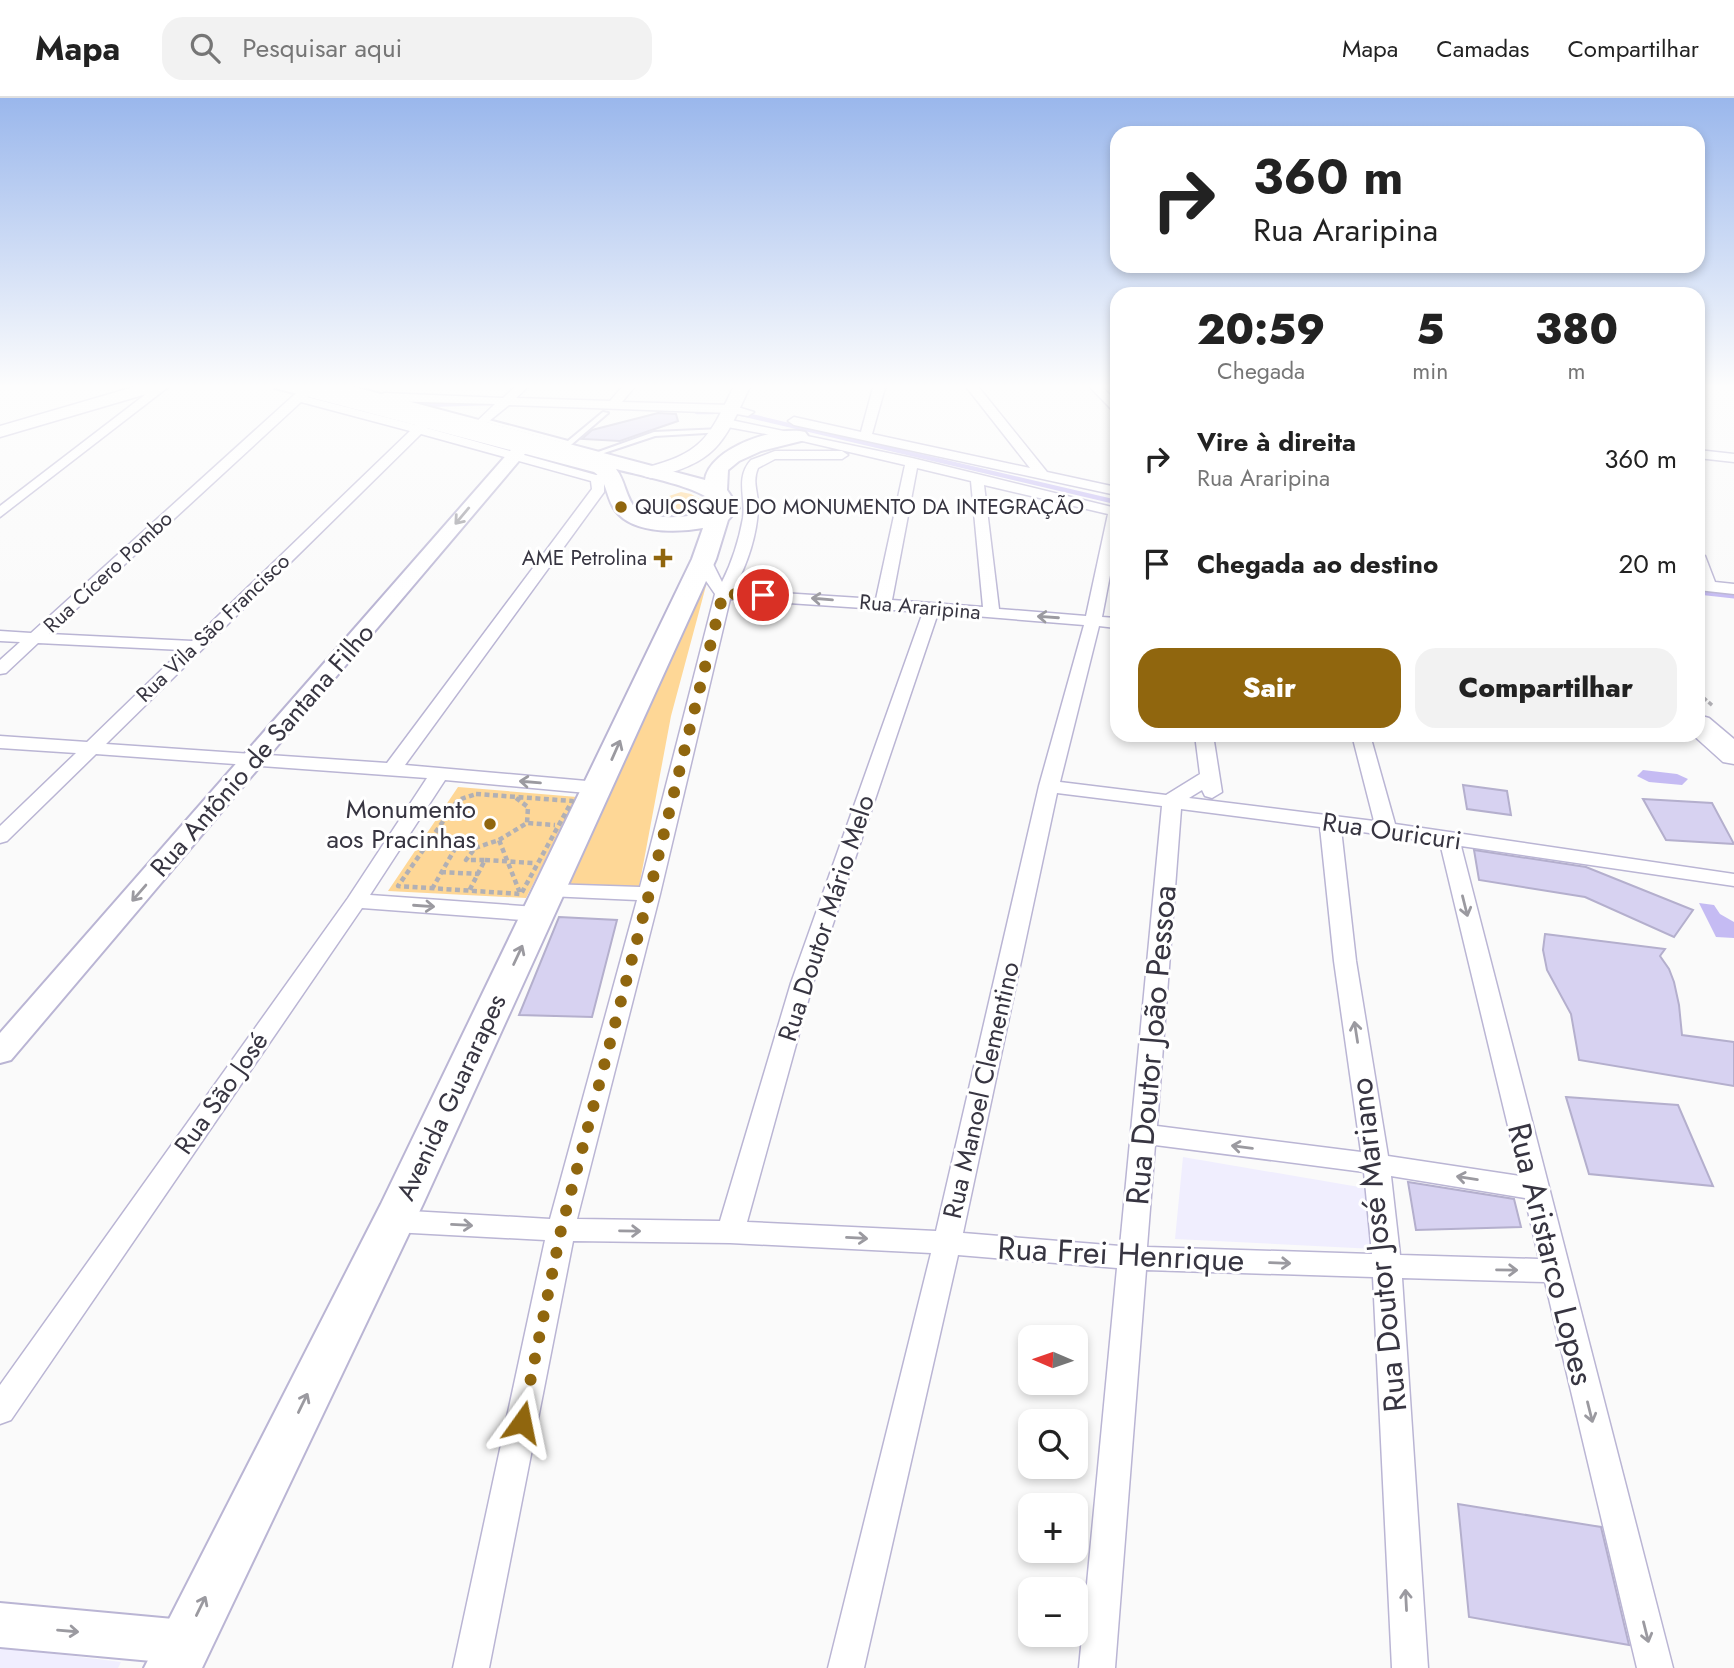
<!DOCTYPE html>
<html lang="pt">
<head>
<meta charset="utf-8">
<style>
	:root { --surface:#fff; --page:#f2f2f2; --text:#222; --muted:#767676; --line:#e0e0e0; --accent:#90660e }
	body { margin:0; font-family:Jost,sans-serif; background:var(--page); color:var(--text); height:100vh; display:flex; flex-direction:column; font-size:26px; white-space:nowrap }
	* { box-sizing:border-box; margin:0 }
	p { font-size:23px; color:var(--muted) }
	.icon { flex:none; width:38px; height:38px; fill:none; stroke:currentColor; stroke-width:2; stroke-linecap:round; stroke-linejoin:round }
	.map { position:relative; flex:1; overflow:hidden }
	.side { position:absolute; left:1110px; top:189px; width:595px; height:455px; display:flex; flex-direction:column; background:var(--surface); border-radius:21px; box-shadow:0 4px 10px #0003 }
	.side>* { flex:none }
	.guide { position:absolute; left:1110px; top:28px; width:595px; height:147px; border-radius:21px; box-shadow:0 4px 10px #0003; background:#fff; color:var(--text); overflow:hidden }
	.needle { width:46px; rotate:272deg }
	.tools { position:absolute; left:1018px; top:1227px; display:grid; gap:14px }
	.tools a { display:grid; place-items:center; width:70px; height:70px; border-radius:14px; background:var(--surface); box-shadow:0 4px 10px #0003; font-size:35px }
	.pin { position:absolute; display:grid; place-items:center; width:60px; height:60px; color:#fff; margin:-30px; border:4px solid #fff; border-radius:50%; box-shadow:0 2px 7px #0007 }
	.me { position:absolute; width:77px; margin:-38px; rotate:12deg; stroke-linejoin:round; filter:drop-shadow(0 0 5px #0008) }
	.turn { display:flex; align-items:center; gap:24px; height:147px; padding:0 28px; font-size:32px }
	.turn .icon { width:91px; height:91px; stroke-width:2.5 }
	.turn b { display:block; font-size:49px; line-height:60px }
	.eta { display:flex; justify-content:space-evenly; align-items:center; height:119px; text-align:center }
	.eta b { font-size:42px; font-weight:800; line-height:49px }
	.cta { display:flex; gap:14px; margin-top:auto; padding:14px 28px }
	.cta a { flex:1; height:80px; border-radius:21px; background:var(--accent); color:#fff; font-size:28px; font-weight:800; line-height:80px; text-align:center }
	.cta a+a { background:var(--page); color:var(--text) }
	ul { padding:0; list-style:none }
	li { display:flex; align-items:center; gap:21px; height:105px; padding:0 28px }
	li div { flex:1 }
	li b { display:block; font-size:26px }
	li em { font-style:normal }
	header { display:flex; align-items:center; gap:42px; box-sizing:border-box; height:98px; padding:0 35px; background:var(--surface); border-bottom:2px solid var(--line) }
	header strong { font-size:33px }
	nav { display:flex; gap:38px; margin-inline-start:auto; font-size:24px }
	.search { width:490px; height:63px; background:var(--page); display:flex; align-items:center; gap:18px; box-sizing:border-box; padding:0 24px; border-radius:21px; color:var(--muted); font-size:26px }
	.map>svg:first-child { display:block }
	.built { fill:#f0eefe }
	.green { fill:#fed796 }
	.water { fill:#c5bbf3 }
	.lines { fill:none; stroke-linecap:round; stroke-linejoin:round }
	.stream-far1 { stroke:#c5bbf3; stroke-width:4.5 }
	.stream { stroke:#c5bbf3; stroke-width:5 }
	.building { fill:#d7d2f1; stroke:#b4afcd; stroke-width:2 }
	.service-casing { stroke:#bab5d4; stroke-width:4 }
	.minor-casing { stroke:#bab5d4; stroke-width:3 }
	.tertiary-casing { stroke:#bab5d4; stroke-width:4 }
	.secondary-casing { stroke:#bab5d4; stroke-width:3 }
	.primary-casing { stroke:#bab5d4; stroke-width:4 }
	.trunk-casing { stroke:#bab5d4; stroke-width:3 }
	.path-far1 { stroke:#b1b0b5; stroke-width:3.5; stroke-dasharray:4.5 2.5; stroke-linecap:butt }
	.path { stroke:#b1b0b5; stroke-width:4.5; stroke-dasharray:5 3.5; stroke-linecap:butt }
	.service { fill:#fff; fill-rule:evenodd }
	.minor { fill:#fff; fill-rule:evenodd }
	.tertiary { fill:#fff; fill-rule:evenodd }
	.secondary { fill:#fff; fill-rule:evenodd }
	.primary { fill:#fff; fill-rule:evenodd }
	.trunk { fill:#fff; fill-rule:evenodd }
	.oneway { stroke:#9b9aa0 }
	.route { stroke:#90660e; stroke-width:12; stroke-dasharray:0 21.6 }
	.poi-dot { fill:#90660e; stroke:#fff; stroke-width:2.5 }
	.labels { text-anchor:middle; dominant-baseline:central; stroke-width:6; stroke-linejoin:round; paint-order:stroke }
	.far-poi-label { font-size:21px; fill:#373541; stroke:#fff; text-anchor:start }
	.far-street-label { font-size:21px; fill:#373541; stroke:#fff }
	.street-label { font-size:26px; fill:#373541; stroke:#fff }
	.poi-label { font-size:26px; fill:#373541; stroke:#fff; text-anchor:end }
	.near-street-label { font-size:32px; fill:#373541; stroke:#fff }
</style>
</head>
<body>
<header>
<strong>Mapa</strong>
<div class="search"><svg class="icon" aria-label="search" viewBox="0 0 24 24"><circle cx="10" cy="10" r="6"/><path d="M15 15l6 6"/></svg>Pesquisar aqui</div>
<nav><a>Mapa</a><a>Camadas</a><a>Compartilhar</a></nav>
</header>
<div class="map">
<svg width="1734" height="1570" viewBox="0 0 1734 1570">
	<rect width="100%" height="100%" fill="#fafafa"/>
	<!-- built -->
	<path class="built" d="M1183,1059L1371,1091L1375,1151L1175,1141Z
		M0,1549L121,1564L118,1570H0Z"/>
	<!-- green -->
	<path class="green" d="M681,394L691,396L703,403L705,412L699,415L664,409L666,399Z
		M707,484L671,618L639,789L562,786Z
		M458,689L577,699L526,800L388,793Z"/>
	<!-- water -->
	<path class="water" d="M1643,672L1677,676L1688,681L1682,687L1649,684L1637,678Z
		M1699,805L1714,807L1720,816L1734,824V840L1716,839Z"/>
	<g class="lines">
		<!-- stream-far1 -->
		<path class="stream-far1" d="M309,300L335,306
			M420,307L493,305
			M697,314H713
			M742,316L1116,404"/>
		<!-- stream -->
		<path class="stream" d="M1698,494L1734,498"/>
	</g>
	<!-- building -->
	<path class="building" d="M658,315L676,316L678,323L620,343L582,341L592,332Z
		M1463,687L1507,693L1511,717L1467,711Z
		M1643,701L1712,705L1734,746L1666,742Z
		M1474,752L1586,769L1693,812L1674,839L1585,799L1479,782Z
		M559,819L617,822L592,919L519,917Z
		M1545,836L1665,851L1660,858L1669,871L1674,884L1679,907L1682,937L1734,944V988L1579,962L1571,916L1547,872L1543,852Z
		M1566,999L1678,1007L1713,1088L1589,1076Z
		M1408,1084L1514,1101L1521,1129L1416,1132Z
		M1458,1406L1601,1429L1629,1547L1469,1519Z"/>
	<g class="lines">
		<!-- service casing -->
		<g class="service-casing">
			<path id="service" d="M603,314L608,315L572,346L564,351L561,349L564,345L482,323L485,321L568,343Z
				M721,331L723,332V334L655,338L592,359L587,358L654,334Z"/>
		</g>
		<!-- minor casing -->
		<g class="minor-casing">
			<path id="minor" d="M159,286H172L0,419V408Z
				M518,286H531L516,300L610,303L625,286H637L622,304L731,307L754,314L748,318L731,315L509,307L478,332L472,328L495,306L384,303L378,299L384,295L503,300Z
				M874,286H886L872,336L1030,370L964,286H976L1047,374L1116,389V397L794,327L788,323L794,319L861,334Z
				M1087,286H1099L1116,303V313L1112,312Z
				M308,288L314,292L307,299L416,327L428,318L434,322L427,330L596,377L615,373V379L604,383V394L405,667L598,684L608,690L598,696L445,682L370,797L536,809L544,811L547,816L544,821L536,823L362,810L11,1322L0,1326V1287L348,800L427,680L96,656L7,743L0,745V728L76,655L0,650V638L87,644L182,552L38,545L6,575L0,576V562L20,544L0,543V533L31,535L294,297ZM301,304L410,333L192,543L49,536ZM421,336L591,383L592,391L387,665L106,646Z
				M726,321L912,360L1116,410V446L1102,519L1116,520V530L1099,528L1060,684L1166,697L1200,676L1195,637H1213L1222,694L1212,700L1205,698L1202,692L1189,700L1374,723L1352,637H1370L1395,726L1734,776V788L1461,748L1673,1570H1637L1545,1184L1402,1180L1428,1570H1392L1373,1179L1146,1172L1115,1570H1079L1117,1170L958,1157L864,1570H828L931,1155L730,1145L573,1143L489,1570H453L545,1142L393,1134L383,1131L379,1123L383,1115L393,1112L550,1121L637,802L548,798L541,797L537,792L541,787L548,786L640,789L715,496L702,477L697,461L699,458H709L722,484C732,464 739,442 743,420C746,399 735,380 751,362L775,353H842L848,357L842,361H775L758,370C752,384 758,393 758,407C758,435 747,468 733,492L876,501L905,367L798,342L722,328V322ZM917,370L971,383L983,509L892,502ZM984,387L1108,416L1086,518L999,511ZM730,501L923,514L791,885L720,1123L577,1121L660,796ZM938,515L1084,527L1039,688L936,1133L747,1124L813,885ZM1057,695L1162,708L1120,1148L963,1135ZM1181,711L1320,729L1334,863L1361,1054L1157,1028ZM1341,731L1440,745L1520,1078L1388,1058L1356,863ZM1155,1047L1364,1074L1372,1156L1147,1149ZM1391,1078L1525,1100L1539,1161L1400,1157Z
				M1698,352L1734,356V364L1698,360Z
				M1698,454L1705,458L1715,484L1734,486V496L1698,492Z"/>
		</g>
		<!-- tertiary casing -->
		<g class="tertiary-casing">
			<path id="tertiary" d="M523,343L531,348L529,351L11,962L0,965V935L517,345Z
				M0,1505L184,1522L200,1528L206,1544L200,1560L184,1566L0,1549Z"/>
		</g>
		<!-- secondary casing -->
		<g class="secondary-casing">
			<path id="secondary" d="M144,286H169L167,290L0,339V328Z
				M735,286H751C724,345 718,364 651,380L644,378L642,374L644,370C704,355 709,339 735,286Z"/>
		</g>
		<!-- primary casing -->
		<g class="primary-casing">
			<path id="primary" d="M273,286H303L316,289L314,286H343L705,382C709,350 778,327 805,334L808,338L805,342L761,353L739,363L728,372L727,392L739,410L728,422L716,461L423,1106L202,1570H144L381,1106L692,461L703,430C675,435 626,436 612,407C606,395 606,382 594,374L275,290ZM616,371C637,377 710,390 717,409C703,420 650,424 636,411C626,401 625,382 616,371Z"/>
		</g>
		<!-- trunk casing -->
		<g class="trunk-casing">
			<path id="trunk" d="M1698,617L1709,620L1734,641V666L1723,664L1693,637H1698Z"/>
		</g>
		<!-- path-far1 -->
		<path class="path-far1" d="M1698,595L1713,608"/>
		<!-- path -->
		<path class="path" d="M476,696L572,703L521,796L398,788L458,702Z
			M516,700L528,709L527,725
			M499,742L527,725L555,727
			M427,747L475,750L466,762H485L469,793
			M475,750L499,742L520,795
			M485,762L533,765
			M441,774L479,776
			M432,791L456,749"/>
		<!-- service -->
		<use href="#service" class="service"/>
		<!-- minor -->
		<use href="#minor" class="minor"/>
		<!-- tertiary -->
		<use href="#tertiary" class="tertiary"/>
		<!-- secondary -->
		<use href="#secondary" class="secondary"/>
		<!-- primary -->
		<use href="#primary" class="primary"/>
		<!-- trunk -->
		<use href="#trunk" class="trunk"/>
	</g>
	<!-- one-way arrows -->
	<defs><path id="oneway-shaft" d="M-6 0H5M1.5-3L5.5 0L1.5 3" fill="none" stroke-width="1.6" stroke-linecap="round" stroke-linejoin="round" transform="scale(1.75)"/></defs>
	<g class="oneway">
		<use href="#oneway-shaft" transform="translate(462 418) rotate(130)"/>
		<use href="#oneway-shaft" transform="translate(822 501) rotate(-175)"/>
		<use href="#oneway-shaft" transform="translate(1048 519) rotate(-176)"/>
		<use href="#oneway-shaft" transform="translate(616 652) rotate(-66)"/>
		<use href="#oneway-shaft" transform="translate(530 684) rotate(-175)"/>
		<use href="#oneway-shaft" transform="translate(139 795) rotate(131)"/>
		<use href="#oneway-shaft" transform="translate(424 808) rotate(4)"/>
		<use href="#oneway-shaft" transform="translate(1465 808) rotate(76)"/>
		<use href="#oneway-shaft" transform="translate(518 857) rotate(-65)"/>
		<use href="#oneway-shaft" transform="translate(1356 934) rotate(-99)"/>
		<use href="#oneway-shaft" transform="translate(1242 1049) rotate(-173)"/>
		<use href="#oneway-shaft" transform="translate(1467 1080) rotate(-171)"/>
		<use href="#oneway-shaft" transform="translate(462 1127) rotate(3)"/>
		<use href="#oneway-shaft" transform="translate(630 1133) rotate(1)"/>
		<use href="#oneway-shaft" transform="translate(857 1140) rotate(3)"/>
		<use href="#oneway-shaft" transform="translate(1280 1165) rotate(2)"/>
		<use href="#oneway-shaft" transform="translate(1507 1172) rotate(1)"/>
		<use href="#oneway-shaft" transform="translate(303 1305) rotate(-64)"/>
		<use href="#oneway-shaft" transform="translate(1590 1314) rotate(76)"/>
		<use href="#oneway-shaft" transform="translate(1406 1502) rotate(-93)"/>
		<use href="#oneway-shaft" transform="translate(201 1508) rotate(-64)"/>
		<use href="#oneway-shaft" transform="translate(68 1533) rotate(5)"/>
		<use href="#oneway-shaft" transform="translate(1646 1534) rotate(76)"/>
	</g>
	<!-- sky -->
	<linearGradient id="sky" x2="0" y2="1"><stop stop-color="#9ab7ec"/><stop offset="0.57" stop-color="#fdfdfd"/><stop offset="1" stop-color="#fdfdfd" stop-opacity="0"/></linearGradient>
	<rect width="1734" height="506" fill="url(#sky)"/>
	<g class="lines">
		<!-- route -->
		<path class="route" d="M522,1324L561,1132L649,796L723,496L763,497"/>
	</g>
	<!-- markers -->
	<g class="poi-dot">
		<circle cx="621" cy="409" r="7"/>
		<path d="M659.5 449.5h7v7h7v7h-7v7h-7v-7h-7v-7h7z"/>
		<circle cx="490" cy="726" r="7"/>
	</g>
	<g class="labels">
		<!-- far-poi labels -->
		<g class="far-poi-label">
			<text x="635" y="409">QUIOSQUE DO MONUMENTO DA INTEGRAÇÃO</text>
			<text x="647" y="460" text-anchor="end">AME Petrolina</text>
		</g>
		<!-- far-street labels -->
		<g class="far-street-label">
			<text transform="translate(108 474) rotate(-43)">Rua Cícero Pombo</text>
			<text transform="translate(920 509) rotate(5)">Rua Araripina</text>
			<text transform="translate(213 530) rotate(-44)">Rua Vila São Francisco</text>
		</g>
		<!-- street labels -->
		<g class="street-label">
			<text transform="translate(262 652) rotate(-49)">Rua Antônio de Santana Filho</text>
			<text transform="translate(1392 733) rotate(8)">Rua Ouricuri</text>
			<text transform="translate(826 820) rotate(-72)">Rua Doutor Mário Melo</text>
			<text transform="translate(981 992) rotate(-77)">Rua Manoel Clementino</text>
			<text transform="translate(221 995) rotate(-55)">Rua São José</text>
			<text transform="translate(451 999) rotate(-65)">Avenida Guararapes</text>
		</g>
		<!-- poi labels -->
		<g class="poi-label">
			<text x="476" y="711">Monumento<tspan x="476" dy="30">aos Pracinhas</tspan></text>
		</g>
		<!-- near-street labels -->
		<g class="near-street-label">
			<text transform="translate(1151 947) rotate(-85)">Rua Doutor João Pessoa</text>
			<text transform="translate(1378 1147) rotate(-96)">Rua Doutor José Mariano</text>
			<text transform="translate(1121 1156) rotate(3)">Rua Frei Henrique</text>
			<text transform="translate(1551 1156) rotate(76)">Rua Aristarco Lopes</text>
		</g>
	</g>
</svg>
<div class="tools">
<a><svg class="needle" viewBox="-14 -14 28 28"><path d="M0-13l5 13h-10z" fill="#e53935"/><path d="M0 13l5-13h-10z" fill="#767676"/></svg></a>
<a><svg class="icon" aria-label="search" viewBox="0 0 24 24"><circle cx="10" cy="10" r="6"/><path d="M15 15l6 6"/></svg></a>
<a>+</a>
<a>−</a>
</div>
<div class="pin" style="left:763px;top:497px;background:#d93025"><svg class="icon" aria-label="arrive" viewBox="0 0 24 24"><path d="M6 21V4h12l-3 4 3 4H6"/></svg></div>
<svg class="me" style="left:522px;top:1324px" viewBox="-20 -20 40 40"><path d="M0-17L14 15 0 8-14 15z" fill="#90660e" stroke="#fff" stroke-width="4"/></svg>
<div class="guide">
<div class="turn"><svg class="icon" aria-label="right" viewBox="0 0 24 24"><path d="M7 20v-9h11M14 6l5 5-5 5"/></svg><div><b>360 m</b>Rua Araripina</div></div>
</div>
<section class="side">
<div class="eta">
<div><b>20:59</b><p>Chegada</p></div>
<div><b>5</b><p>min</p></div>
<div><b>380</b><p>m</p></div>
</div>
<ul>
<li><svg class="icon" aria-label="right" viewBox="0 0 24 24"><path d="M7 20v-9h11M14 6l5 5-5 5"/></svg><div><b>Vire à direita</b><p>Rua Araripina</p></div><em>360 m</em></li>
<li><svg class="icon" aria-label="arrive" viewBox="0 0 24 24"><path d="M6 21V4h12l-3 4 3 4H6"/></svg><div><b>Chegada ao destino</b></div><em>20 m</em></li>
</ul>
<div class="cta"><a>Sair</a><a>Compartilhar</a></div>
</section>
</div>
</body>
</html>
